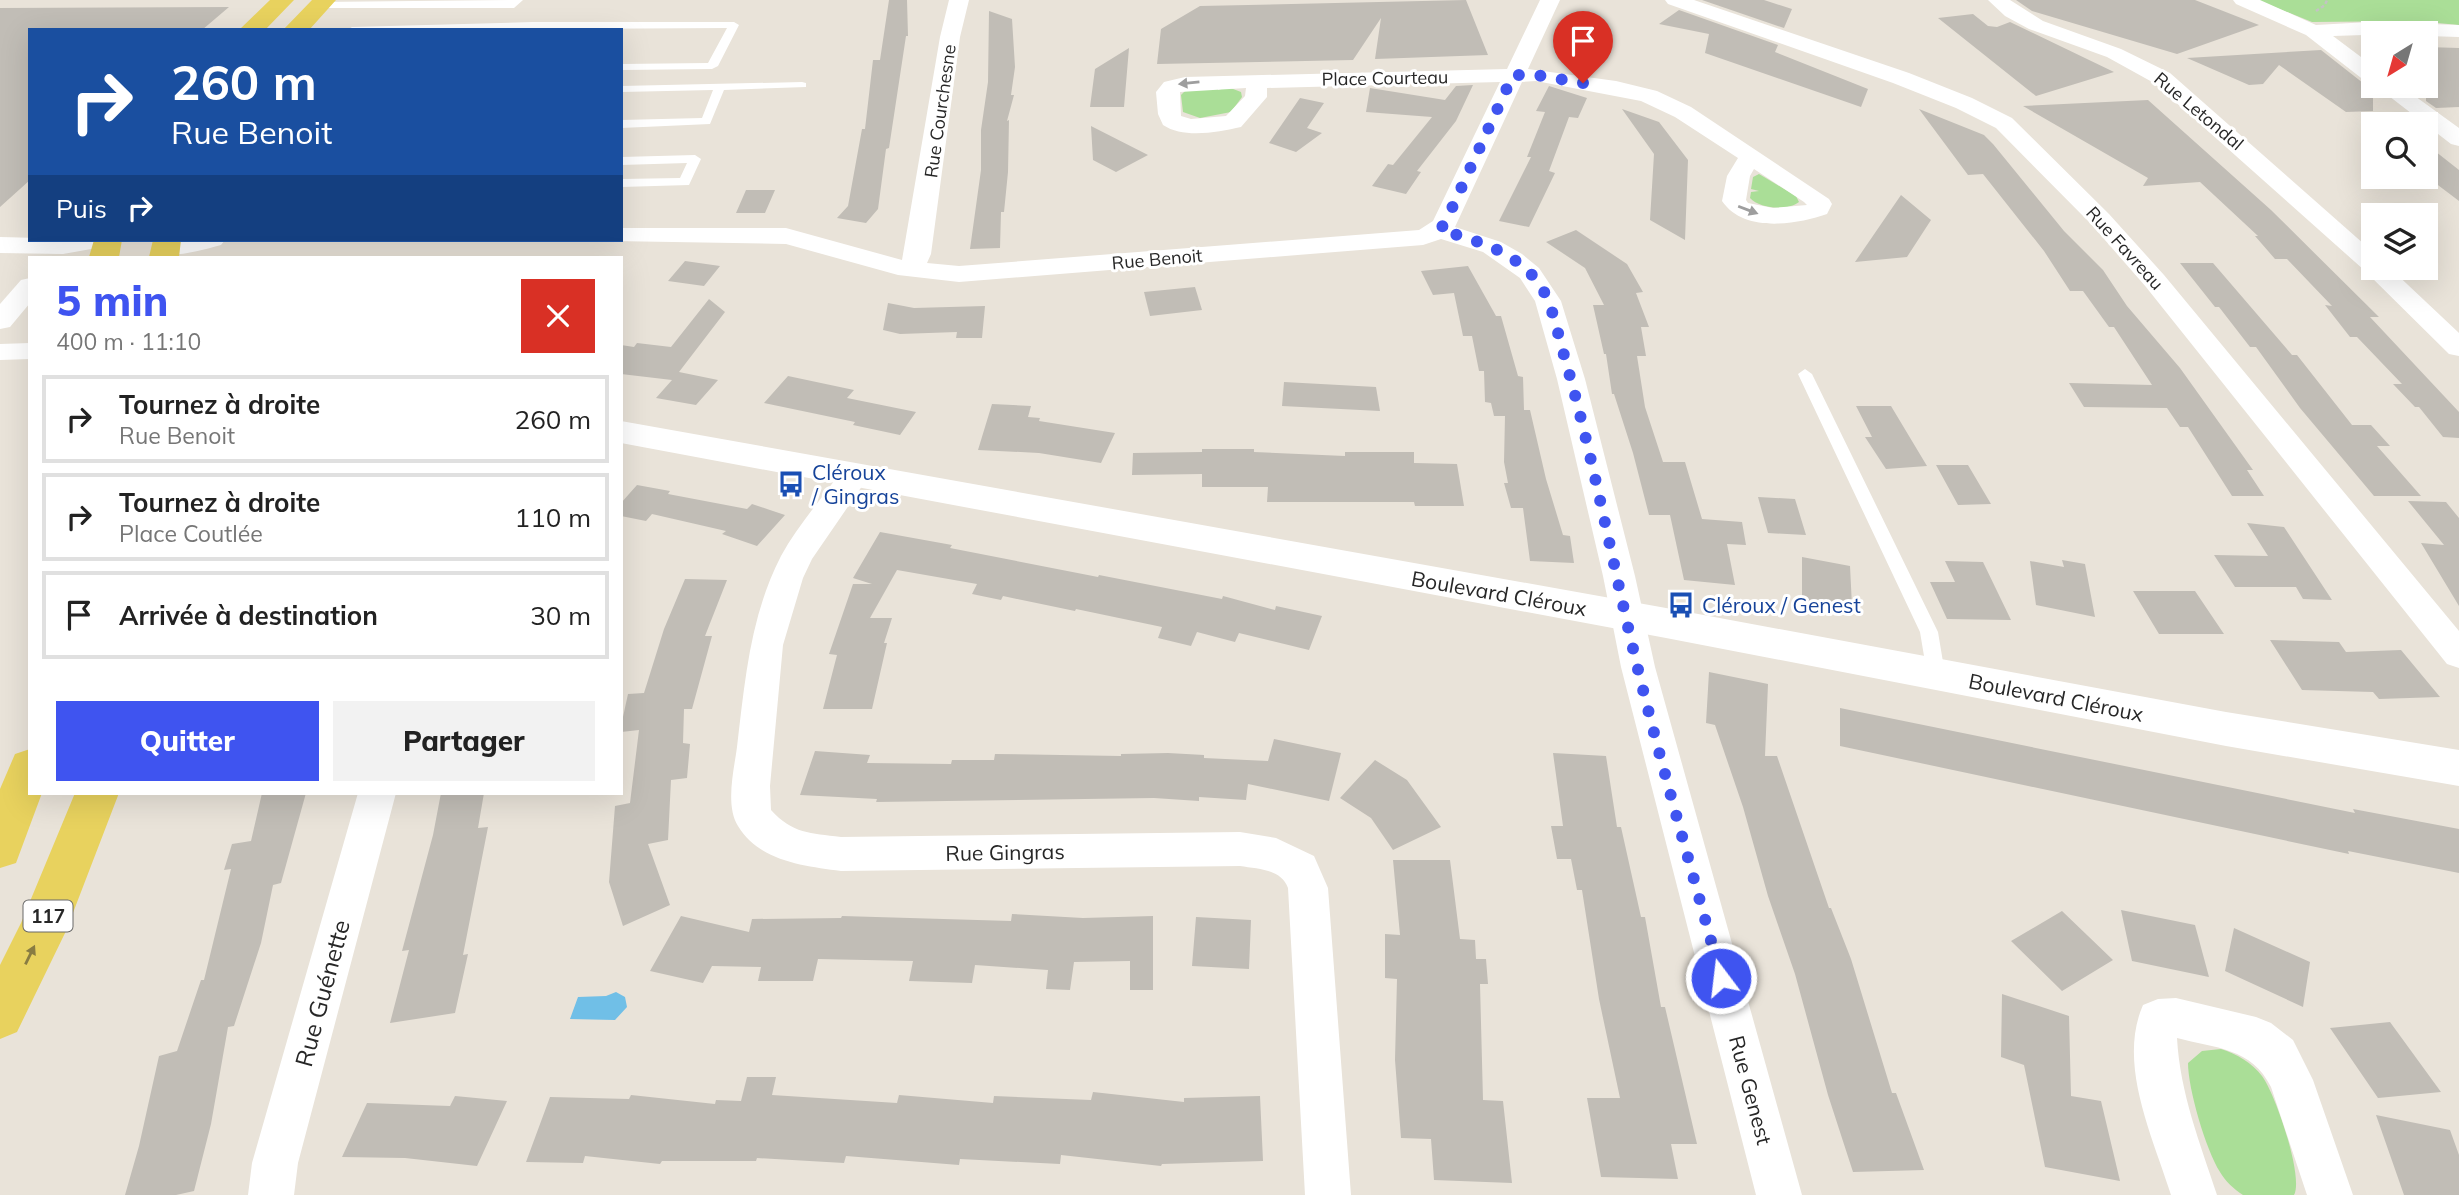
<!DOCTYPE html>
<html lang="fr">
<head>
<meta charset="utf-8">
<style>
	:root { --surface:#fff; --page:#f2f2f2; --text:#222; --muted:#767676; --line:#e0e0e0; --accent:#3f54f0 }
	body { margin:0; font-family:Mulish,sans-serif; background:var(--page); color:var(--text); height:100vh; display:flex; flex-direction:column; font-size:26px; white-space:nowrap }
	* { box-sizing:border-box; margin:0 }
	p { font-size:23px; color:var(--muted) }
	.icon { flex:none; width:38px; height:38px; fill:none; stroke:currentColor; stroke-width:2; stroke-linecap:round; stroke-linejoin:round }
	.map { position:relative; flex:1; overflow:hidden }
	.sheet { position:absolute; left:28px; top:256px; width:595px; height:539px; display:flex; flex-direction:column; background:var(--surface); border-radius:0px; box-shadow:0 7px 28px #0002 }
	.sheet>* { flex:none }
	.hud { position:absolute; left:28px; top:28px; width:595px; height:214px; border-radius:0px; box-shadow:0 7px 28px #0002; background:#1a4fa0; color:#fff; overflow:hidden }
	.needle { width:46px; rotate:217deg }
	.controls { position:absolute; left:2361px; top:21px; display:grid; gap:14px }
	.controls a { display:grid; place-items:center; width:77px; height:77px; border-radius:0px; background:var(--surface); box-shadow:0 7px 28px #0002; font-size:35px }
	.pin { position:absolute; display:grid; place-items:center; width:60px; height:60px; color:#fff; margin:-72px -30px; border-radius:50% 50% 50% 0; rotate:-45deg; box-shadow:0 0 7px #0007 }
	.pin .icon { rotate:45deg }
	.me { position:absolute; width:77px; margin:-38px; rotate:345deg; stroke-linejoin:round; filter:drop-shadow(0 0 5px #0008) }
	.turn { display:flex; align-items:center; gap:24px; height:147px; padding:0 28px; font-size:32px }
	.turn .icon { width:91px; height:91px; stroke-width:2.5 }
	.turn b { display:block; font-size:49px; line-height:60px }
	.then { display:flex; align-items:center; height:66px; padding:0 28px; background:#0003; gap:14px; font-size:26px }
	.round { display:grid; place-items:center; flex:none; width:74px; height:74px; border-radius:0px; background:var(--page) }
	.headline { display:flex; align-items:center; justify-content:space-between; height:119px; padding:0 28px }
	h1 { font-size:42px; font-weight:800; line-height:52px; color:var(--accent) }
	.cta { display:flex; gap:14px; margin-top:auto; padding:14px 28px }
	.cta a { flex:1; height:80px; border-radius:0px; background:var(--accent); color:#fff; font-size:28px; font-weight:800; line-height:80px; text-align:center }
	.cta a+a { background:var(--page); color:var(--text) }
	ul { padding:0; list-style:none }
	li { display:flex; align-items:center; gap:21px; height:88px; margin:0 14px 10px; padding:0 14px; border:4px solid var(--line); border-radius:0px }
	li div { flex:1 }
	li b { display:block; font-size:26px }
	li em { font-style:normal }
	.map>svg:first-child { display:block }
	.green { fill:#aade97 }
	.water { fill:#70bfe7 }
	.building { fill:#c1bdb6 }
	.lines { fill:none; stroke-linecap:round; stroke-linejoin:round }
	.path { stroke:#c3c3c3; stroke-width:2.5; stroke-dasharray:3.5 2.5; stroke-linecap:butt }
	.lane { fill:#fff; fill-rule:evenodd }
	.street { fill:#fff; fill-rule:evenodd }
	.secondary { fill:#fff; fill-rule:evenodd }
	.primary { fill:#e8d25e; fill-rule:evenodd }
	.oneway { fill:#9e9e9e }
	.oneway2 { fill:#887c42 }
	.route { stroke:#3f54f0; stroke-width:12; stroke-dasharray:0 21.6 }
	.labels { text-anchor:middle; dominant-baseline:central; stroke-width:6; stroke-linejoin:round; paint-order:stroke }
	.far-street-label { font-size:18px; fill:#272727; stroke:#fff }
	.shield { fill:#fff; stroke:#686868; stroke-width:2 }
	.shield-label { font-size:19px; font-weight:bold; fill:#272727 }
	.transit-label { font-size:21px; fill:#164399; stroke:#fff; text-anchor:start }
	.street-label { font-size:21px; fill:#272727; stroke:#fff }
	.near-street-label { font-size:24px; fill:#272727; stroke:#fff }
</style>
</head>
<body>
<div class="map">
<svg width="2459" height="1195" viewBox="0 0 2459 1195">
	<rect width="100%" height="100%" fill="#e9e3d9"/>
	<!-- green -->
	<path class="green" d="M2257,0H2459V25L2416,21L2312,22Z
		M1218,87V90L1228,87L1241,92L1242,97L1231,112L1200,118L1183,112L1181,95L1185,91Z
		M1759,174L1796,196L1799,202C1788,211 1760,209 1750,198L1751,192L1759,191L1751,189L1753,177Z
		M2221,1049C2237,1054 2252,1063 2262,1076C2275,1093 2304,1177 2294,1195H2243C2234,1189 2225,1181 2220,1172C2206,1150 2188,1089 2188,1063L2202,1051Z"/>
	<!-- water -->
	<path class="water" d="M616,992L625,997L627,1007L615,1020L570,1019L578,997L606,996Z"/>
	<!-- building -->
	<path class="building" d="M889,0H907L908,36H906L889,148L886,149L878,209L866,223L837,218L848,206L862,129H865L873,60H880Z
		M1466,0L1488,55L1375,59L1381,18L1353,60L1157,64L1161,29L1200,6Z
		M1702,0H1764L1792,9L1784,28Z
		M2016,0H2195L2259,25L2177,54L2032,11Z
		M229,7L202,30H30V180L0,207V8Z
		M1679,10L1778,45L1775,52L1868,89L1861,107L1705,53L1709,34L1659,24Z
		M989,11L1012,19L1015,67L1011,95H1014L1007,121L1009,120L1008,172L1004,212H1001L1000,248L970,249L981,170V130L988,82Z
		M1973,14L1988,26L1997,27L2010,22L2114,72L2036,96L1938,18Z
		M2426,47L2459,48V107L2436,108L2426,101Z
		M1129,48L1124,107H1090L1095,69Z
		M2321,50L2363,83L2373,85V111L2346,112L2279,65L2263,84L2249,85L2187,58Z
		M1473,85L1456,121L1417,171L1421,172L1406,194L1372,186L1388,164L1393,165L1432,117L1366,112L1370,88L1445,100L1456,86Z
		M1549,86L1587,98L1578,118L1569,117L1549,171L1555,173L1529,227L1499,221L1531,157H1527L1545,112L1536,111Z
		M1300,98L1324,103L1307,128L1322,133L1296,152L1269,143Z
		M2148,100L2271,210L2379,317H2370L2459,412V438L2443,437L2419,407H2415L2393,384H2402L2357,337H2350L2325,305L2332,306L2287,259H2275L2255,236H2258L2200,182L2143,186L2148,178L2023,106Z
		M1622,109L1659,122L1688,160L1685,240L1650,220L1654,154Z
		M1919,109L1984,135L1993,144L2064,231L2103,270L2127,306L2180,368L2253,470H2247L2264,496H2232L2188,427H2180L2167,408L2084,407L2069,383L2152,385L2114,327H2109L2083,291H2070L2044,251L1983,174L1968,175Z
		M1091,126L1148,155L1116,172L1093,160Z
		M2426,144L2459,170V201L2426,176Z
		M746,190H775L765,213H736Z
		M1901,195L1931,220L1907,257L1855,262Z
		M1576,230L1627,264L1643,292L1636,293L1649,327H1641L1646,356H1637L1645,407L1663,462H1685L1702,519L1742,522L1746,545L1727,544L1735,585L1684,580L1670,515H1649L1633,453L1614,394H1612L1606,354H1604L1593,305H1604L1585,268L1546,242Z
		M685,261L720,266L704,286L668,281Z
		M2180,263H2213L2292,355H2297L2352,425H2371L2390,446H2377L2421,496H2374L2300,408L2256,347H2250L2219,307H2215Z
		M1468,266L1496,316H1501L1518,376L1523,377L1524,410H1530L1546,479L1563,535L1570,536L1574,563L1530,561L1523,508H1511L1504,483H1508L1504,462L1505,416H1494L1491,403L1485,402L1484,371H1479L1472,336H1463L1454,293L1433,295L1421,271Z
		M1195,287L1202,310L1150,316L1144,292Z
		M709,299L725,312L679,372L718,380L696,405L656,398L672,380L621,374V345L634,347L637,343L671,347Z
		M888,303L914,308L985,306L982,338H956L957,332L900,334L883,330Z
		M788,376L854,390L847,398L916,412L900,435L853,425L855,422L764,403Z
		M1284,382L1376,387L1380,411L1282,406Z
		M992,404L1031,406L1028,417L1040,418L1039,421L1115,433L1101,463L1039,453L978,450Z
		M1856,406H1891L1927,466L1886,469L1865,437H1872Z
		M1202,449H1254V452L1345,456V452H1414V463L1457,464L1464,506H1415L1414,502H1267L1268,487H1202V474L1132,475L1133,453L1202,452Z
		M1936,465H1968L1991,504L1958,505Z
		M637,485L670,491L668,494L747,509L752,504L785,515L757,546L722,534L726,531L652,514L646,521L621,516V503Z
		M1758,497L1795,499L1806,535L1768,533Z
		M2408,501L2446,502L2459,518V606L2421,543L2444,545Z
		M2247,523L2284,527L2332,600L2303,599L2296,587H2235L2214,555L2268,556Z
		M880,532L952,545L950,548L1098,577L1099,575L1222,599L1223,596L1275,610L1276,606L1322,616L1309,650L1239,633L1235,642L1197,632L1191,646L1158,638L1162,627L1076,609L1075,611L1003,596L1001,600L972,594L977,584L897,570L870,618H892L884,643H887L872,709H823L837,655L829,654L853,584H872L853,578Z
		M1802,557L1850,566L1852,606L1838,603V610L1802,603Z
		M2062,560L2085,564L2095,617L2036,605L2030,561L2064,567Z
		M1945,561L1983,562L2011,620L1947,619L1930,582H1955Z
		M685,579L727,580L705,636H712L692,709H684L683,743L690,744L687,778L671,780L668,840L648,844L670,905L623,926L609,882L615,806L630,803L639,730L621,732V726L628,694L644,693L664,629Z
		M2133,591H2195L2224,634H2159Z
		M2270,640L2339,642L2346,652L2401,650L2440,697L2379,699L2373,692L2302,690Z
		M1709,672L1768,684L1765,756H1777L1829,908H1831L1851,959L1892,1093H1896L1924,1170L1853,1172L1828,1095L1795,974L1768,896L1743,807L1715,725L1706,723Z
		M1840,708L2355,813L2353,809L2459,829V873L2348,851L2349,854L1840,746Z
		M1274,739L1341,753L1329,801L1248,784L1246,800L1199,797V801L1154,798L876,802L877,799L800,795L815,751L870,755L867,763L951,764L952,760H994L995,754L1121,756V754L1168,753L1204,755V758L1268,761Z
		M1553,753L1606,756L1617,827H1621L1641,917H1645L1661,1007H1665L1697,1144H1671L1678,1179L1601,1177L1587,1098H1620L1599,999L1582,890H1577L1571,859H1557L1551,826H1563Z
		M1375,760L1407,780L1441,827L1393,850L1371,818L1340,798Z
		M262,793H306L281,883L273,885L261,943L234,1026L228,1027L211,1124L194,1191L176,1195H125L139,1146L159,1056L177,1051L201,980H204L231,869L224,870L232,844L251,841Z
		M441,793H484L478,828L488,827L463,955L468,954L455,1013L390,1023L409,950L402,951L433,835Z
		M1393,860H1450L1460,939L1475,940L1476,959H1486L1488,984H1480L1483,1100L1503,1101L1512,1183L1434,1180L1431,1139L1401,1138L1395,1060L1397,979L1385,978V934L1400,935Z
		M2121,910L2195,925L2209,977L2132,961Z
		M2062,911L2113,960L2062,991L2011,941Z
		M1012,914L1083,918L1153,916V990H1130V961L1074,962L1070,990L1046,989L1048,970L975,965L972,983L909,981L913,961L818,959L813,981H758L761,967L712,966L703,983L650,971L681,916L749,932L752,919L841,918L842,916L1011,921Z
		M1196,917L1251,920L1249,969L1192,966Z
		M2234,928L2310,962L2303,1007L2225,971Z
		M2002,994L2069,1016L2071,1096L2101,1101L2120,1181L2045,1167L2024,1065L2001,1057Z
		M2390,1022L2441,1092L2378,1098L2330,1028Z
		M747,1077H776L772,1095L897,1103L899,1095L993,1103L994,1096L1091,1100L1093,1092L1184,1102V1098L1260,1096L1263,1161L1162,1164L1161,1166L1061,1155L1060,1164L960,1159L959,1165L846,1156L844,1163L757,1158L756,1161H662L660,1164L585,1156L583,1163L526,1162L550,1097L629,1099L631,1095L715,1104L716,1100L741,1101Z
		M455,1096L507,1101L477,1166L405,1158L342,1157L367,1103L450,1106Z
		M2376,1115L2450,1130L2459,1155V1195H2404Z"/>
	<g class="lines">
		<!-- path -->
		<path class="path" d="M2316,11L2325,5L2327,0"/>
		<!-- lane -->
		<path class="lane" d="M513,0H523L514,8H319L314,5L319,2Z
			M533,22H734L739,25L718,66L712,69L621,70V64L708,63L727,28L347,30L352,27Z
			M802,82L806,83V87L724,90L710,124L621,128V120L702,118L713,90L621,92V86Z
			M695,155L701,159L689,185L621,187V179L680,178L687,163L621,165V157Z
			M1805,369L1812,374L1938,632L1945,674L1943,679H1929L1927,674L1920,632L1798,374Z"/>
		<!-- street -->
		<path class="street" d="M949,0H969L960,37L931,254L927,263L959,266L1419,230L1433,221L1500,82L1267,88V97L1241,127C1218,132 1184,139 1163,125L1158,114L1156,92L1164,82L1185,77L1507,69L1540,0H1560L1528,69L1616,81L1657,91L1691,107L1829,199L1832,204L1827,214C1795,225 1744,233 1722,201L1727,176L1738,158L1675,117L1641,101L1536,81L1522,82L1455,227L1501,242L1522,254L1539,268L1561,301L1585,379L1635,576L1655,667L1802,1195H1756L1621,667L1603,576L1557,379L1535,301L1520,278L1483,252L1441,239L1423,245L959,282L898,275L786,244L612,241L621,240V228H786L902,260L940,37ZM1246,88L1245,96L1226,116L1191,119L1181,116L1180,92ZM1754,169L1804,202L1807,205L1773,208L1748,203L1746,200L1750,176Z
			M1665,0H1694L1909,73L1972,98L2012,118L2109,214L2164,275L2459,631V668L2447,664L2146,287L2091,224L1996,128L1956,108L1893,83L1668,4Z
			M1988,0H2010L2043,21L2121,49L2170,73L2373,252V268H2390L2459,333V356L2449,354L2364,270L2154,83L2107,57L2029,29L2005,16Z
			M2233,0H2260L2316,25L2369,22L2459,25V37L2426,36V33L2333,36L2373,66V82L2365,81L2306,35L2236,4Z
			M2376,86H2401L2459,128V146L2451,144Z
			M0,237L118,240L114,245L63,254L0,253Z
			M170,240H225L221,245C202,250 176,258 157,253L153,248L157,243Z
			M30,278V303L10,327L0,329V304L21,280Z
			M30,343V359L0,360V344Z
			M854,466L865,469L869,476L812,559L803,578L783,645L770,786L771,810C793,834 810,833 841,837L1240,832L1276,838L1314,856L1328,888L1351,1195H1305L1288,888C1281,869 1258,869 1240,866L841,871C803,866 759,861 738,826C725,805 734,770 737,747C745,681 750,616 781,556C798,525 823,497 843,469Z
			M358,793H396L298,1163L294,1195H248L252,1163Z
			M2176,998L2256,1017L2271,1023L2293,1040L2313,1080L2353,1195H2307L2271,1087C2252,1048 2215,1048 2177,1038C2180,1093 2200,1143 2217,1195H2171C2153,1137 2117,1064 2143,1005L2158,999Z"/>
		<!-- secondary -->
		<path class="secondary" d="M621,421L1666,608L2226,712L2459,750V786L2226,746L1666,638L621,443Z"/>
		<!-- primary -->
		<path class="primary" d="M270,0H294L265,30H239Z
			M312,0H336L309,30H283Z
			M94,240H122L119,257H89Z
			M153,240H181L179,257H149Z
			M30,749V793H42L16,863L0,868V789L15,754Z
			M75,793H119L66,931L17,1032L0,1039V965L21,923Z"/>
	</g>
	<!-- one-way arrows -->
	<defs><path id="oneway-solid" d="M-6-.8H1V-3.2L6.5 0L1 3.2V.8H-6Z" transform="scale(1.75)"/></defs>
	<g class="oneway">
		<use href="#oneway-solid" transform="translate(1189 83) rotate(174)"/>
		<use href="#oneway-solid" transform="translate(1748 210) rotate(21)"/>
	</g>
	<use class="oneway2" href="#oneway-solid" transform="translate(30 955) rotate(-64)"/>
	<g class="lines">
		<!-- route -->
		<path class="route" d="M1583,83L1536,75H1513L1447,219L1440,230C1477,241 1516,251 1540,285C1553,305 1557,332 1564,355C1589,442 1606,530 1626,618C1653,739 1689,858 1721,978"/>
	</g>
	<!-- icons -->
	<defs>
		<g id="bus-bare" transform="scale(2.1)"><path d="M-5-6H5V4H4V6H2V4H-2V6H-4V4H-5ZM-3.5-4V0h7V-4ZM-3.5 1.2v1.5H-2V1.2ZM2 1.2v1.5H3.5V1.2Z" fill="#1a4fb4" stroke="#fff" stroke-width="2.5" paint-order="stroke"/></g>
	</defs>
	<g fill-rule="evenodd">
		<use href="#bus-bare" x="791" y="484"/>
		<use href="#bus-bare" x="1681" y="605"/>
	</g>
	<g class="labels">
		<!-- far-street labels -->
		<g class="far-street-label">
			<text transform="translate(1385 78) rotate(-1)">Place Courteau</text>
			<text transform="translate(940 111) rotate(-82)">Rue Courchesne</text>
			<text transform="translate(2199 111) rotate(40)">Rue Letondal</text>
			<text transform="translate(2125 248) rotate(48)">Rue Favreau</text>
			<text transform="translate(1157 259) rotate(-5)">Rue Benoit</text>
		</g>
		<!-- shield labels -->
		<rect class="shield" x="23.5" y="900.5" width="49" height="31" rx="5"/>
		<g class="shield-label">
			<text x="48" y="916">117</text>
		</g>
		<!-- transit labels -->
		<g class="transit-label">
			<text x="812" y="472">Cléroux<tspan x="812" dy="24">/ Gingras</tspan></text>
			<text x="1702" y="605">Cléroux / Genest</text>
		</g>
		<!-- street labels -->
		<g class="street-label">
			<text transform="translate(1499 593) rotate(10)">Boulevard Cléroux</text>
			<text transform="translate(2056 697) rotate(11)">Boulevard Cléroux</text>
			<text transform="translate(1005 852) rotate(-1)">Rue Gingras</text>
			<text transform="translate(1751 1090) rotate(75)">Rue Genest</text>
		</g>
		<!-- near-street labels -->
		<g class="near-street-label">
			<text transform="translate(322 993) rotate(-75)">Rue Guénette</text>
		</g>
	</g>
</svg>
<div class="controls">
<a><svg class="needle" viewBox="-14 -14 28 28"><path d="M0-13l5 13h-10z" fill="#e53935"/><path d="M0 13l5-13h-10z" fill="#767676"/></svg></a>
<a><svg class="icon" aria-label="search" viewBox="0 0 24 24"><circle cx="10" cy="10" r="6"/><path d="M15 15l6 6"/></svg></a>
<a><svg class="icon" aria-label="layers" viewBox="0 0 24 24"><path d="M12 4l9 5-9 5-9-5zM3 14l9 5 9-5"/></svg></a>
</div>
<div class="pin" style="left:1583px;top:83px;background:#d93025"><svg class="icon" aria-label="arrive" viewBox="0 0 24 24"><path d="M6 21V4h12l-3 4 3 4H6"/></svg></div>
<svg class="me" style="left:1721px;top:978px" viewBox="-20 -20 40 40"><circle r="17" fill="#3f54f0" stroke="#fff" stroke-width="3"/><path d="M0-11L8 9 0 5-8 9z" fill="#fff"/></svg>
<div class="hud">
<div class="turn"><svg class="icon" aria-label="right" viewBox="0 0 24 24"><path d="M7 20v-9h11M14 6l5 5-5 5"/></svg><div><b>260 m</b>Rue Benoit</div></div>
<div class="then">Puis<svg class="icon" aria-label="right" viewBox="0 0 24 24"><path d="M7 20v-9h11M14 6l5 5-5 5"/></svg></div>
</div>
<section class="sheet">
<div class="headline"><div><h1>5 min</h1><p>400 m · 11:10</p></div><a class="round" style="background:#d93025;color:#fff"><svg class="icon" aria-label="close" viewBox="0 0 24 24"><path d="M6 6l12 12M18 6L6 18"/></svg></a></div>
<ul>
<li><svg class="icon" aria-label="right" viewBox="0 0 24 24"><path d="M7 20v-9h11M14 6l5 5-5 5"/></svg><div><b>Tournez à droite</b><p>Rue Benoit</p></div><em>260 m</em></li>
<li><svg class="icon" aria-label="right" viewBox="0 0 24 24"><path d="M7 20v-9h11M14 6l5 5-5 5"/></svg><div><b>Tournez à droite</b><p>Place Coutlée</p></div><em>110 m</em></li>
<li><svg class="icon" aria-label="arrive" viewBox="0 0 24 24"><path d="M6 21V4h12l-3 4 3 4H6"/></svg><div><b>Arrivée à destination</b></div><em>30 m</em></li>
</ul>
<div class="cta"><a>Quitter</a><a>Partager</a></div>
</section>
</div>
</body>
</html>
